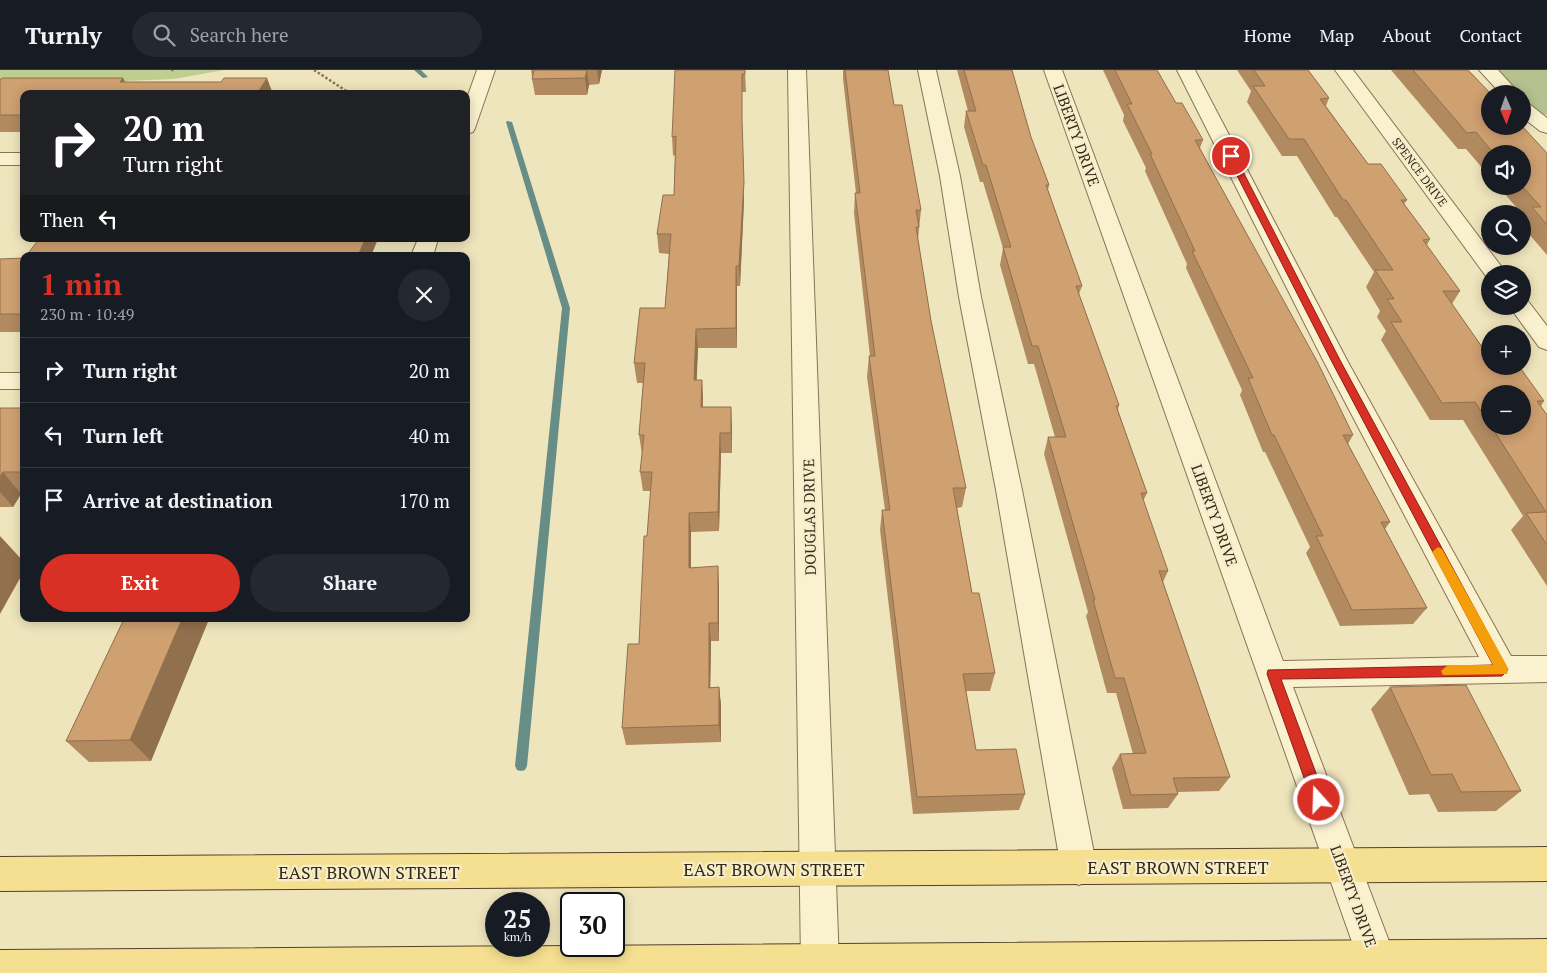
<!DOCTYPE html>
<html lang="en">
<head>
<meta charset="utf-8">
<style>
	:root { --surface:#171b24; --page:#242831; --text:#f1f3f6; --muted:#9ea1a6; --line:#363941; --accent:#d93025 }
	body { margin:0; font-family:"PT Serif",serif; background:var(--page); color:var(--text); height:100vh; display:flex; flex-direction:column; font-size:19px; white-space:nowrap }
	* { box-sizing:border-box; margin:0 }
	p { font-size:16px; color:var(--muted) }
	.icon { flex:none; width:28px; height:28px; fill:none; stroke:currentColor; stroke-width:2; stroke-linecap:round; stroke-linejoin:round }
	.map { position:relative; flex:1; overflow:hidden }
	.details { position:absolute; left:20px; top:182px; width:450px; height:370px; display:flex; flex-direction:column; background:var(--surface); border-radius:10px; box-shadow:0 2px 12px #0003 }
	.details>* { flex:none }
	.top-card { position:absolute; left:20px; top:20px; width:450px; height:152px; border-radius:10px; box-shadow:0 2px 12px #0003; background:#202124; color:#fff; overflow:hidden }
	.needle { width:32px; rotate:178deg }
	.tools { position:absolute; left:1481px; top:15px; display:grid; gap:10px }
	.tools a { display:grid; place-items:center; width:50px; height:50px; border-radius:50%; background:var(--surface); box-shadow:0 2px 12px #0003; font-size:25px }
	.speed { position:absolute; left:485px; top:822px; display:flex; gap:10px; font-size:25px; font-weight:700; text-align:center }
	.speed>* { display:grid; place-content:center; width:65px; height:65px; border-radius:50%; background:var(--surface); box-shadow:0 2px 12px #0003; line-height:1 }
	.speed small { font-size:12px; font-weight:400 }
	.speed .limit { border:2px solid #111; border-radius:8px; background:#fff; color:#111 }
	.pin { position:absolute; display:grid; place-items:center; width:42px; height:42px; color:#fff; margin:-21px; border:2px solid #fff; border-radius:50%; box-shadow:0 1px 5px #0007 }
	.me { position:absolute; width:55px; margin:-28px; rotate:340deg; stroke-linejoin:round; filter:drop-shadow(0 0 4px #0008) }
	.turn { display:flex; align-items:center; gap:18px; height:105px; padding:0 20px; font-size:22px }
	.turn .icon { width:65px; height:65px; stroke-width:2.5 }
	.turn b { display:block; font-size:35px; line-height:42px }
	.then { display:flex; align-items:center; height:48px; padding:0 20px; background:#0003; gap:10px; font-size:19px }
	.round { display:grid; place-items:center; flex:none; width:52px; height:52px; border-radius:26px; background:var(--page) }
	.overview { display:flex; align-items:center; justify-content:space-between; height:85px; padding:0 20px }
	h1 { font-size:30px; font-weight:700; line-height:38px; color:var(--accent) }
	.button { display:flex; gap:10px; margin-top:auto; padding:10px 20px }
	.button a { flex:1; height:58px; border-radius:30px; background:var(--accent); color:#fff; font-size:20px; font-weight:700; line-height:58px; text-align:center }
	.button a+a { background:var(--page); color:var(--text) }
	ul { padding:0; list-style:none }
	li { display:flex; align-items:center; gap:15px; height:65px; padding:0 20px; border-top:1px solid var(--line) }
	li div { flex:1 }
	li b { display:block; font-size:19px }
	li em { font-style:normal }
	header { display:flex; align-items:center; gap:30px; box-sizing:border-box; height:70px; padding:0 25px; background:var(--surface); border-bottom:1px solid var(--line) }
	header strong { font-size:24px }
	nav { display:flex; gap:28px; margin-inline-start:auto; font-size:18px }
	.search { width:350px; height:45px; background:var(--page); display:flex; align-items:center; gap:12px; box-sizing:border-box; padding:0 18px; border-radius:28px; color:var(--muted); font-size:19px }
	.map>svg:first-child { display:block }
	.green { fill:#c0cd90 }
	.cemetery { fill:#b6c190 }
	.lines { fill:none; stroke-linecap:round; stroke-linejoin:round }
	.stream { fill:#678d87; fill-rule:evenodd }
	.minor-casing { stroke:#877455; stroke-width:2 }
	.major-casing { stroke:#54412a; stroke-width:2 }
	.path { stroke:#877455; stroke-width:2.5; stroke-dasharray:2.5 2; stroke-linecap:butt }
	.minor { fill:#faf1cf; fill-rule:evenodd }
	.major { fill:#f5df90; fill-rule:evenodd }
	.wall { fill:#b28a60; fill-rule:evenodd }
	.shaded-wall { fill:#91704e }
	.building { fill:#cfa070; stroke:#91704e }
	.route { fill:#d93025; stroke:#8d1f18 }
	.slow { fill:#f59e0b }
	.labels { text-anchor:middle; dominant-baseline:central; stroke-width:4.5; stroke-linejoin:round; paint-order:stroke }
	.far-street-label { font-size:12px; fill:#352a1a; stroke:#f6eecb }
	.street-label { font-size:15px; fill:#352a1a; stroke:#f6eecb }
	.near-street-label { font-size:18px; fill:#352a1a; stroke:#f6eecb }
</style>
</head>
<body>
<header>
<strong>Turnly</strong>
<div class="search"><svg class="icon" aria-label="search" viewBox="0 0 24 24"><circle cx="10" cy="10" r="6"/><path d="M15 15l6 6"/></svg>Search here</div>
<nav><a>Home</a><a>Map</a><a>About</a><a>Contact</a></nav>
</header>
<div class="map">
<svg width="1547" height="903" viewBox="0 0 1547 903">
	<rect width="100%" height="100%" fill="#efe5bc"/>
	<!-- green -->
	<path class="green" d="M0,0H224L174,9L102,12L0,10Z"/>
	<!-- cemetery -->
	<path class="cemetery" d="M1497,0H1547V45L1539,44L1523,27L1522,24H1520Z"/>
	<g class="lines">
		<!-- stream -->
		<path class="stream" d="M414,0H421L428,7L423,8Z
			M507,51L512,52L570,238L527,696L525,700L521,701L517,700L515,696L562,238L506,52Z"/>
		<!-- minor casing -->
		<g class="minor-casing">
			<path id="minor" d="M477,0H495L475,58L473,62L466,64V31Z
				M788,0H806L839,893L835,903H805L801,893Z
				M918,0H936L960,106L981,227L1022,420L1097,798L1091,810L1079,815L1067,810L1061,798L996,420L959,227L940,106Z
				M1044,0H1062L1283,591L1479,587L1324,292L1177,0H1195L1348,292L1511,586H1547V612L1293,617L1401,903H1363Z
				M1335,0H1353L1507,204H1490V209H1488Z
				M1479,0H1498L1520,24H1501Z
				M1522,32L1528,33L1547,48V63L1540,61L1522,47Z
				M0,83H24V95H0Z
				M418,169H438L433,186H411Z
				M1522,229L1528,231L1547,256V280L1539,277L1509,236H1522Z
				M0,303H24V319H0Z"/>
		</g>
		<!-- major casing -->
		<g class="major-casing">
			<path id="major" d="M1547,777V811L0,821V787Z
				M1547,869V903H0V880Z"/>
		</g>
		<!-- path -->
		<path class="path" d="M171,0H175
			M314,0L351,24"/>
		<!-- minor -->
		<use href="#minor" class="minor"/>
		<!-- major -->
		<use href="#major" class="major"/>
	</g>
	<!-- wall -->
	<path class="wall" d="M531,0H602L599,14L589,15L587,25H535L532,9V6Z
		M745,0L746,22H742V66L744,131L740,216H737V278H698L696,310H702L703,337L732,356V383H721L719,461L691,462V498L719,515V571H711L710,617H719L721,635V672L626,675L622,658L639,574L651,421H643L640,402L642,384L639,365L643,313H637L634,293L665,238L669,184L659,183L657,164L674,125L675,85L673,86L672,67Z
		M843,0H888L894,35L921,140L918,169L931,251L966,418L962,437L957,438L972,523L995,603L990,621H966L976,680L1025,724L1019,740L913,744L880,460L882,440H885L867,307L869,286H870L854,143L855,123H856L843,9Z
		M957,0H1012L1031,67L1049,115L1048,120L1082,216L1079,224L1119,335L1118,340L1147,423L1143,431L1168,501L1163,512L1230,707L1219,721L1177,722L1178,724L1168,738L1123,739L1112,698L1120,684H1133L1116,623H1107L1086,546L1088,542L1044,384L1048,367H1055L1034,294H1028L1000,195L1003,178L983,112H980L964,57L966,41H968Z
		M1103,0H1157L1176,33L1203,70L1200,78L1353,365L1348,374L1390,452L1385,459L1427,538L1413,554L1340,556L1306,483L1310,477L1265,382H1263L1240,325L1242,320L1186,198L1187,194L1145,101L1146,98L1123,51L1124,45Z
		M1237,0H1308L1329,28L1326,36L1368,94L1407,130L1404,134L1430,169L1427,175L1460,221L1452,234L1489,287L1544,331L1541,336L1547,345V516L1511,460L1523,446L1463,350H1430L1381,270L1386,261L1377,247L1380,241L1366,217L1374,202L1337,147H1335L1297,86H1282L1247,32L1251,21ZM1490,324L1522,356H1490Z
		M1391,0H1468L1547,83V185L1522,156V151L1525,147L1522,144L1498,116H1522V84H1490V107L1466,79H1458Z
		M123,8L125,12L273,24H24V62H0V10Z
		M24,188V262H0V189Z
		M0,338H24V424H21L13,437H0Z
		M124,549H209L151,691L89,692L66,671Z
		M1390,617L1521,721L1496,741L1438,742L1429,724L1409,725L1371,639Z"/>
	<!-- shaded-wall -->
	<path class="shaded-wall" d="M587,0L589,15L587,25L585,8Z
		M597,0H602L599,14Z
		M123,8L131,24L120,12Z
		M267,8L273,24H257Z
		M744,112V131L740,216L739,196Z
		M365,169H378L371,186H358Z
		M736,196L737,216V278L736,258Z
		M696,259L698,278L696,329L694,310Z
		M702,310L703,329L702,357L701,337Z
		M731,337L732,356V383L731,363Z
		M720,363L721,383L719,461L718,442Z
		M3,402L21,424L13,437L0,422V407Z
		M689,443L691,462V516L689,498Z
		M0,466L24,492V501L0,544Z
		M718,496L719,515V571L718,553Z
		M182,549H209L151,691L130,670Z
		M709,553L711,571L710,635L709,618Z
		M719,617L721,635V672L719,655Z"/>
	<!-- building -->
	<path class="building" d="M534,0H587L585,8L532,9Z
		M675,0H745V4H742V49L744,112L739,196H736V258L696,259L694,310H702L701,337H731V363H720L718,442L689,443V498L718,496V553H709V618L719,617V655L622,658L628,574H639L644,466H647L652,402H640L644,365H639L645,293H634L640,238H665L671,164H657L663,125H674L676,66L672,67Z
		M845,0H888L894,35H902L921,140H916L919,157H916L931,251L966,418H953L972,523H979L995,603L963,604L976,680L1016,679L1025,724L917,727L882,440H890L869,286H875L855,123H860Z
		M964,0H1012L1031,67L1049,115H1046L1082,216H1076L1119,335L1116,336L1147,423H1141L1168,501H1159L1230,707L1173,708L1178,724L1131,725L1120,684L1146,683L1124,608H1115L1093,530H1095L1048,367H1066L1038,276H1032L1003,177H1011L986,95H983L966,41H976Z
		M1115,0H1157L1176,33H1182L1203,70H1195L1318,293L1353,365H1343L1390,452H1381L1427,538L1352,540L1316,466H1323L1274,365H1272L1248,308H1253L1192,181H1195L1150,84H1152L1127,34H1132Z
		M1254,0H1308L1329,28L1320,29L1368,94H1381L1407,130H1401L1430,169L1423,170L1460,221H1443L1489,287H1490V296H1519L1544,331H1537L1547,345V475L1526,443L1546,442L1491,356H1522V324H1490V355L1475,332L1442,333L1391,252H1402L1387,229H1394L1375,200H1393L1346,130H1343L1304,69H1289L1253,16H1265Z
		M1413,0H1468L1491,24H1490V56H1522L1547,83V155L1532,137H1541L1522,116V84H1494L1476,62L1467,63Z
		M2,8H123L120,12H221L224,8H267L257,24H24V45H0V10Z
		M39,169H365L358,186H26Z
		M24,188V244H0V189Z
		M0,338H24V402H3L0,407Z
		M124,549H182L130,670L66,671Z
		M1466,615L1521,721L1461,722L1452,704L1431,705L1390,617Z"/>
	<!-- route -->
	<path class="route" d="M1231,83L1235,86L1341,292L1508,600L1502,606L1281,609L1326,730L1324,735L1319,737L1314,735L1312,730L1267,604L1268,600L1493,595L1332,292L1227,86Z"/>
	<!-- slow -->
	<path class="slow" d="M1438,477L1442,479L1507,596L1508,600L1507,604L1443,605L1441,601L1448,595H1493L1432,482Z"/>
	<g class="labels">
		<!-- far-street labels -->
		<g class="far-street-label">
			<text transform="translate(1420 102) rotate(53)">SPENCE DRIVE</text>
		</g>
		<!-- street labels -->
		<g class="street-label">
			<text transform="translate(1077 65) rotate(70)">LIBERTY DRIVE</text>
			<text transform="translate(1215 445) rotate(70)">LIBERTY DRIVE</text>
			<text transform="translate(809 447) rotate(-91)">DOUGLAS DRIVE</text>
			<text transform="translate(1354 826) rotate(70)">LIBERTY DRIVE</text>
		</g>
		<!-- near-street labels -->
		<g class="near-street-label">
			<text x="1178" y="797">EAST BROWN STREET</text>
			<text x="774" y="799">EAST BROWN STREET</text>
			<text x="369" y="802">EAST BROWN STREET</text>
		</g>
	</g>
</svg>
<div class="tools">
<a><svg class="needle" viewBox="-14 -14 28 28"><path d="M0-13l5 13h-10z" fill="#e53935"/><path d="M0 13l5-13h-10z" fill="#9ea1a6"/></svg></a>
<a><svg class="icon" aria-label="sound" viewBox="0 0 24 24"><path d="M4 9h4l5-4v14l-5-4H4zM17 9q2 3 0 6"/></svg></a>
<a><svg class="icon" aria-label="search" viewBox="0 0 24 24"><circle cx="10" cy="10" r="6"/><path d="M15 15l6 6"/></svg></a>
<a><svg class="icon" aria-label="layers" viewBox="0 0 24 24"><path d="M12 4l9 5-9 5-9-5zM3 14l9 5 9-5"/></svg></a>
<a>+</a>
<a>−</a>
</div>
<div class="speed"><div>25<small>km/h</small></div><div class="limit">30</div></div>
<div class="pin" style="left:1231px;top:86px;background:#d93025"><svg class="icon" aria-label="arrive" viewBox="0 0 24 24"><path d="M6 21V4h12l-3 4 3 4H6"/></svg></div>
<svg class="me" style="left:1319px;top:730px" viewBox="-20 -20 40 40"><circle r="17" fill="#d93025" stroke="#fff" stroke-width="3"/><path d="M0-11L8 9 0 5-8 9z" fill="#fff"/></svg>
<div class="top-card">
<div class="turn"><svg class="icon" aria-label="right" viewBox="0 0 24 24"><path d="M7 20v-9h11M14 6l5 5-5 5"/></svg><div><b>20 m</b>Turn right</div></div>
<div class="then">Then<svg class="icon" aria-label="left" viewBox="0 0 24 24"><path d="M17 20v-9H6M10 6l-5 5 5 5"/></svg></div>
</div>
<section class="details">
<div class="overview"><div><h1>1 min</h1><p>230 m · 10:49</p></div><a class="round"><svg class="icon" aria-label="close" viewBox="0 0 24 24"><path d="M6 6l12 12M18 6L6 18"/></svg></a></div>
<ul>
<li><svg class="icon" aria-label="right" viewBox="0 0 24 24"><path d="M7 20v-9h11M14 6l5 5-5 5"/></svg><div><b>Turn right</b></div><em>20 m</em></li>
<li><svg class="icon" aria-label="left" viewBox="0 0 24 24"><path d="M17 20v-9H6M10 6l-5 5 5 5"/></svg><div><b>Turn left</b></div><em>40 m</em></li>
<li><svg class="icon" aria-label="arrive" viewBox="0 0 24 24"><path d="M6 21V4h12l-3 4 3 4H6"/></svg><div><b>Arrive at destination</b></div><em>170 m</em></li>
</ul>
<div class="button"><a>Exit</a><a>Share</a></div>
</section>
</div>
</body>
</html>
